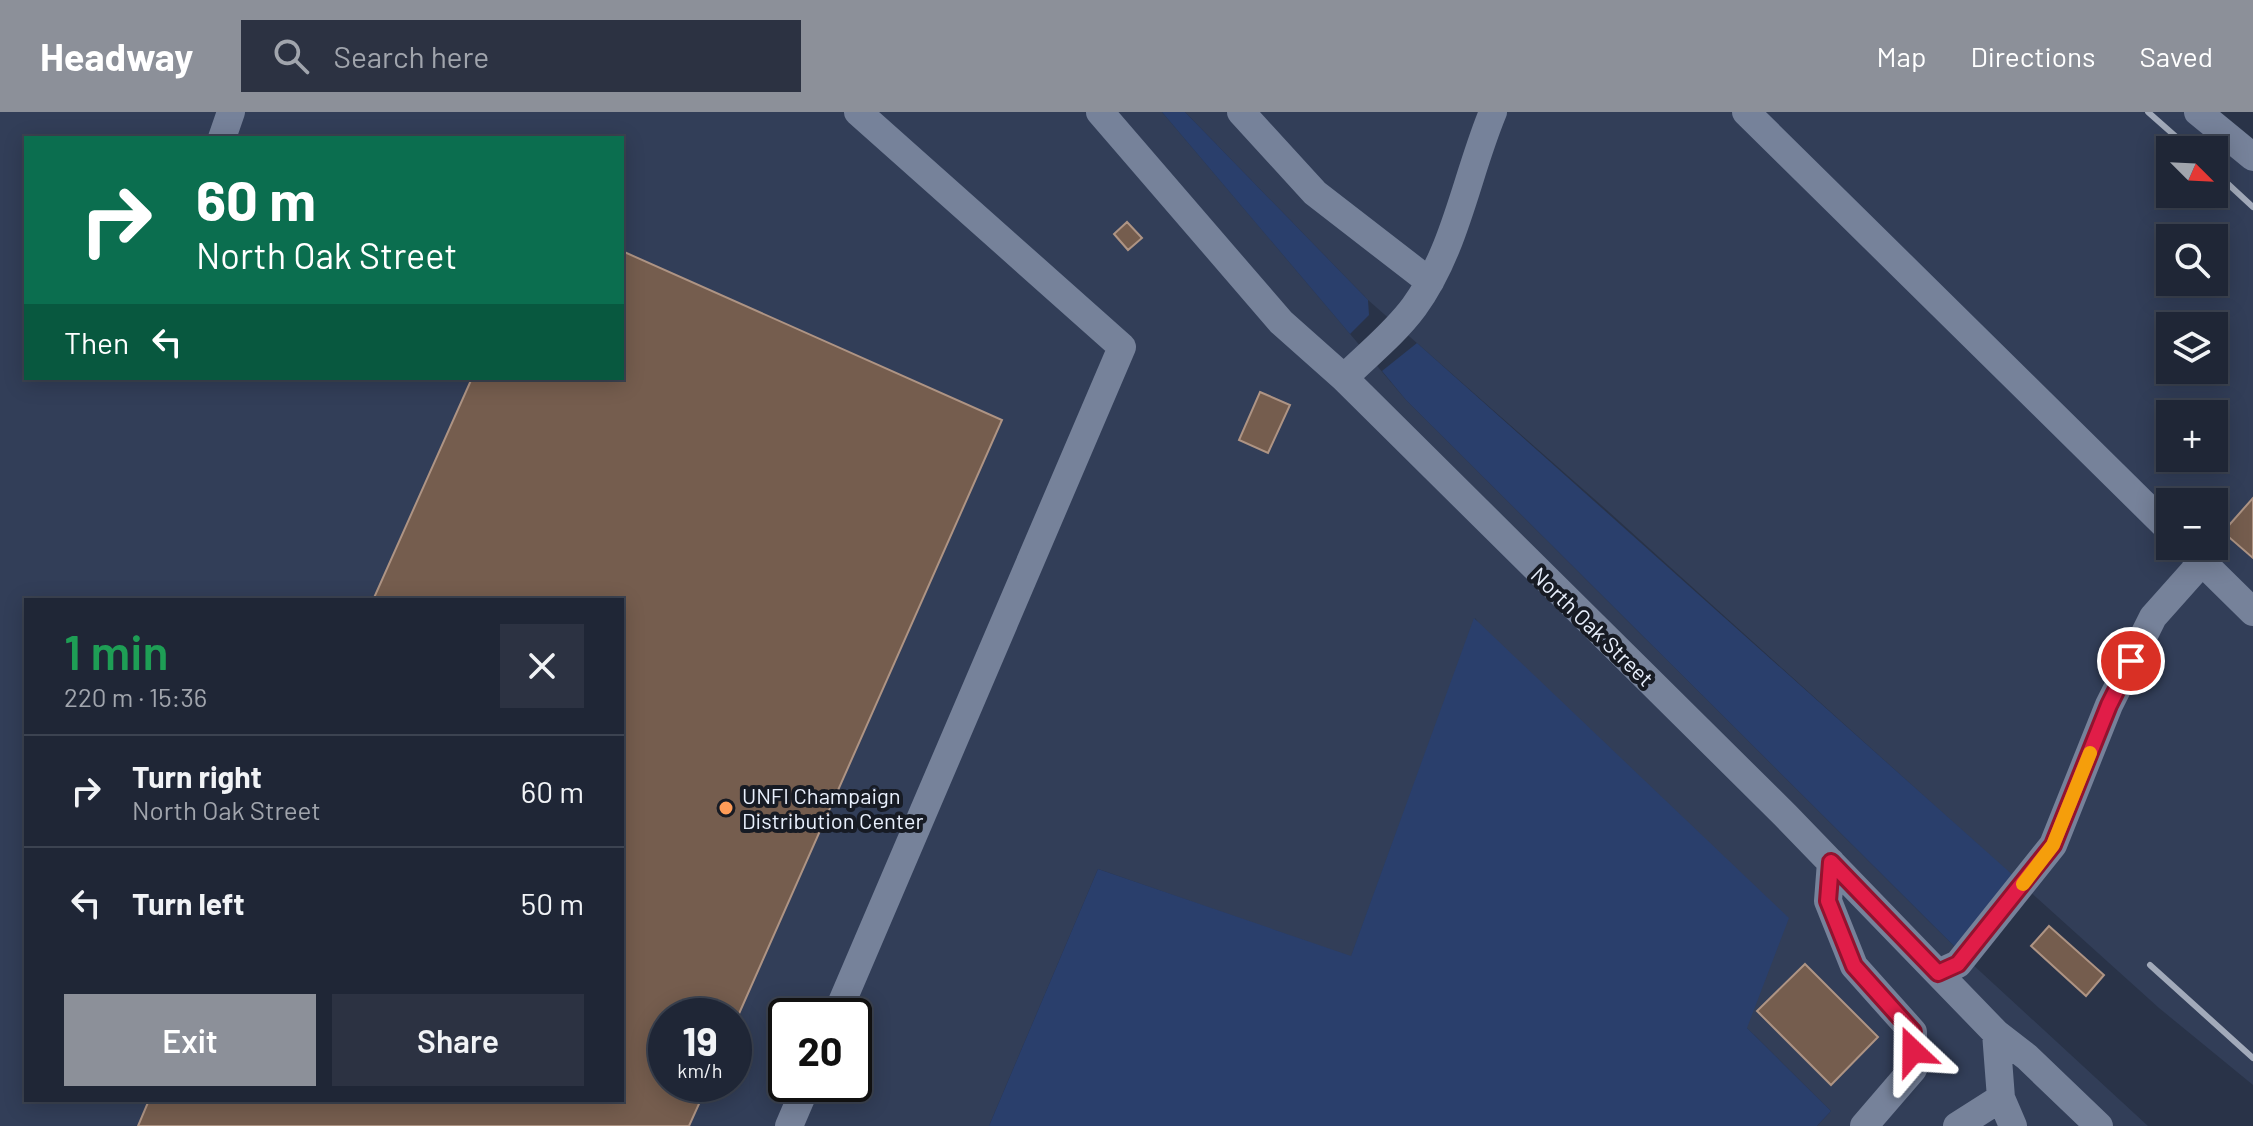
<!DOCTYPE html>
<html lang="en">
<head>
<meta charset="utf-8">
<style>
	:root { --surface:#1f2636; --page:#2c3242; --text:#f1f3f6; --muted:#a1a5ad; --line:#3c4351; --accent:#8c9099 }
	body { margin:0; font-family:Barlow,sans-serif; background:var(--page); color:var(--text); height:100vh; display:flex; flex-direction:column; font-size:30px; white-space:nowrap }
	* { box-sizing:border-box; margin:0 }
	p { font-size:26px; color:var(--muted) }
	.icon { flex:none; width:44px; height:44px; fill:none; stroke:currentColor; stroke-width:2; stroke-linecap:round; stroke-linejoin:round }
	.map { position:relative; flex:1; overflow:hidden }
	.panel { position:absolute; left:24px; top:486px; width:600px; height:504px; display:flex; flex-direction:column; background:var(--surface); border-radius:0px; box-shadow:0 4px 20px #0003,0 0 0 2px var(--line) }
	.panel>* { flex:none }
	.hud { position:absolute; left:24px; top:24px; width:600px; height:244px; border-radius:0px; box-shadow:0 4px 20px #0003,0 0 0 2px var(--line); background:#0b6e4f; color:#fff; overflow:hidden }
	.needle { width:52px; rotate:114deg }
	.fabs { position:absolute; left:2156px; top:24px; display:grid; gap:16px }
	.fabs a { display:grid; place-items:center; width:72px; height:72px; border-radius:0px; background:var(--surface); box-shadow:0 4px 20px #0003,0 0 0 2px var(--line); font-size:40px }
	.speed { position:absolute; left:648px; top:886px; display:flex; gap:16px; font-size:40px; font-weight:700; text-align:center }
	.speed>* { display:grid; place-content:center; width:104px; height:104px; border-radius:50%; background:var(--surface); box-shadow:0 4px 20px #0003,0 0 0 2px var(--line); line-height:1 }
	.speed small { font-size:20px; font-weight:400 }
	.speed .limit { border:4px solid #111; border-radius:12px; background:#fff; color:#111 }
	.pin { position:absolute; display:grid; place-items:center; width:68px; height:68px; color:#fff; margin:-34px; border:4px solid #fff; border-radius:50%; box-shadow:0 2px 8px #0007 }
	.me { position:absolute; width:88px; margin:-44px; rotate:337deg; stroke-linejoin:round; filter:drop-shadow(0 0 6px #0008) }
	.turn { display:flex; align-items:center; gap:28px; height:168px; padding:0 40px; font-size:36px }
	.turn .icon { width:104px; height:104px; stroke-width:2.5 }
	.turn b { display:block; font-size:56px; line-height:68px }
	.then { display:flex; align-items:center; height:76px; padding:0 40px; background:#0003; gap:16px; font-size:30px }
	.round { display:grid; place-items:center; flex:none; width:84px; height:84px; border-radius:0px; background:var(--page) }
	.summary { display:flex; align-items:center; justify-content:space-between; height:136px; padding:0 40px }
	h1 { font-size:48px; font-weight:600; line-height:60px; color:#1e9e55 }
	.button { display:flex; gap:16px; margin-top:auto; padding:16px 40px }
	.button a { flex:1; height:92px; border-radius:0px; background:var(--accent); color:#fff; font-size:32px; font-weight:600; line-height:92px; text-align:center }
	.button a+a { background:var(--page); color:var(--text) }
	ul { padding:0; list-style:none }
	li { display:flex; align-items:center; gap:24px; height:112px; padding:0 40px; border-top:2px solid var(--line) }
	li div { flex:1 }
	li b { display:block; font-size:30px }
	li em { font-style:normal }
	header { display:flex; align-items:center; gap:48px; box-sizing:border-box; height:112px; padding:0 40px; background:var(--accent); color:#fff }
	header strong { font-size:38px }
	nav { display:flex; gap:44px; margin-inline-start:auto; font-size:28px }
	.search { width:560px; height:72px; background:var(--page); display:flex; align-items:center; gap:20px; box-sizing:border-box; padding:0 28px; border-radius:0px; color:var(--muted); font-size:30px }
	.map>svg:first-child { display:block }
	.built { fill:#323e58; fill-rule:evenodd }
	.green { fill:#2a3f6c }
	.building { fill:#755d4e; stroke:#ae9484; stroke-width:2 }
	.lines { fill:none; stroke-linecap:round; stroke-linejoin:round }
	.minor { stroke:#76829a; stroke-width:28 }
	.rail { stroke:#a2aaba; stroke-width:6 }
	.route-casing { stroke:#92132f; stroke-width:20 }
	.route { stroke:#e11d48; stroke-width:14 }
	.slow { stroke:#f59e0b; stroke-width:14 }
	.poi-dot { fill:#fe9c58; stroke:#171b24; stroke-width:3 }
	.labels { text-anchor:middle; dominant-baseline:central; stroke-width:8; stroke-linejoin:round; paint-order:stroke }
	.street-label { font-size:22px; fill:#e9f0fd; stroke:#171b24 }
	.poi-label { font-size:22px; fill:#e9f0fd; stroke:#171b24; text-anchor:start }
</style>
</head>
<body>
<header>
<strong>Headway</strong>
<div class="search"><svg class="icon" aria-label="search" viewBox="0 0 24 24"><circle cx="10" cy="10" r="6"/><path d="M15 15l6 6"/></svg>Search here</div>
<nav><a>Map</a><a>Directions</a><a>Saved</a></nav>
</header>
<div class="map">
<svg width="2253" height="1014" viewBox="0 0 2253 1014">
	<rect width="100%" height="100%" fill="#293348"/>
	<!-- built -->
	<path class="built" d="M0,0H1162L1406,288L1970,850L2148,1014H1817L1831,999L1747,916L1475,506L1351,845L1098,757L989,1014H0ZM26,26H622V266H26ZM26,488H622V988H26ZM666,904H734V972H666ZM786,904H854V972H786Z
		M1185,0H2209L2253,38V973L2159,896L1609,400L1368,188ZM2170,38H2214V82H2170ZM2170,126H2214V170H2170ZM2170,214H2214V258H2170ZM2170,302H2214V346H2170ZM2170,390H2214V434H2170Z"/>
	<!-- green -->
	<path class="green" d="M1162,0H1185L1368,188L1369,203L1350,222Z
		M1417,231L2015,765L1956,836L1406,288L1382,259Z
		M1474,506L1789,806L1747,916L1831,999L1817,1014H989L1098,757L1351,844Z"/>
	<!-- building -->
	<path class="building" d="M1127,110L1142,126L1128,138L1114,122Z
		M622,139L1002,308L738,904H666V972H708L689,1014H138L149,988H622V488H373L472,266H622Z
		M1260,280L1290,293L1268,341L1239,328Z
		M2253,386V446L2223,420Z
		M2049,814L2104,863L2086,884L2031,834Z
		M1805,852L1878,925L1831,973L1757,899Z"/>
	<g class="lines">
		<!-- minor -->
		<path class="minor" d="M1100,0L1281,210L1344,266L1785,703L1996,921L2027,945L2099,1014
			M1241,0L1315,81L1430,170
			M1746,0L2170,418
			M2198,0L2253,45
			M222,26L231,0
			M1344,266C1367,243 1394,222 1414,195C1456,137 1466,65 1493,0
			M2186,434L2253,500
			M1831,750L1828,789L1854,854L1913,920V957L1864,1014
			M1938,861L1958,852L2053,733L2109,593L2153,505L2202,450
			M836,904L1122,235L858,0
			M2001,986L2013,1014
			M789,1014L807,972
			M1957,1014L2001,986L1996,921"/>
		<!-- rail -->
		<path class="rail" d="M2148,0L2191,38
			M2214,59L2253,95
			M2150,853L2253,946"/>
	</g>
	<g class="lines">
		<!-- route casing -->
		<g class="route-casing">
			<path id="route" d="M1913,939V920L1854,854L1828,789L1831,750L1938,861L1958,852L2053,733L2109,593L2131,549"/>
		</g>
		<!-- route -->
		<use href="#route" class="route"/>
		<!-- slow -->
		<path class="slow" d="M2023,772L2053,733L2090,641"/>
	</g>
	<!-- markers -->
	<circle class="poi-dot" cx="726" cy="696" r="8"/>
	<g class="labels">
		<!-- street labels -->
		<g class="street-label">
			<text transform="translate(1593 514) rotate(44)">North Oak Street</text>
		</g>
		<!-- poi labels -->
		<g class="poi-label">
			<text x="742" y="683">UNFI Champaign<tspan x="742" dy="25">Distribution Center</tspan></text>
		</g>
	</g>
</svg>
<div class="fabs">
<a><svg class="needle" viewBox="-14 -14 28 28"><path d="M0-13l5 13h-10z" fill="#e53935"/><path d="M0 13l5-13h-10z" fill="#a1a5ad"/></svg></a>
<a><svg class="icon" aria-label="search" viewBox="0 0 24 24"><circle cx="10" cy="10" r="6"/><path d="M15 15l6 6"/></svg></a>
<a><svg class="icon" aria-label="layers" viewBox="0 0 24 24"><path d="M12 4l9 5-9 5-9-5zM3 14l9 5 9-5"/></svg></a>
<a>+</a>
<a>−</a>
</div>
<div class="speed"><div>19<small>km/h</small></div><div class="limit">20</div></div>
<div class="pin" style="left:2131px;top:549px;background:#d93025"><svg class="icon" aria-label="arrive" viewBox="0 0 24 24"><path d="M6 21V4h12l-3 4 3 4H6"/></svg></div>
<svg class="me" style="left:1913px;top:939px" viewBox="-20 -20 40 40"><path d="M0-17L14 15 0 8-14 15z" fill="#e11d48" stroke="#fff" stroke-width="4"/></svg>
<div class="hud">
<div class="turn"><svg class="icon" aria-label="right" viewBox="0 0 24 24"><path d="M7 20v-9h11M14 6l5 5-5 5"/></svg><div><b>60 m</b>North Oak Street</div></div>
<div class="then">Then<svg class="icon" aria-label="left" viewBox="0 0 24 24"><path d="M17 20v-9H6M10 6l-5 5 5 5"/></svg></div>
</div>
<section class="panel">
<div class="summary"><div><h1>1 min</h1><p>220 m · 15:36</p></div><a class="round"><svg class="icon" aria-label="close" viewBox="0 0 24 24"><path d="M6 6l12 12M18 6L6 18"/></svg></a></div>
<ul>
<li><svg class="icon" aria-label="right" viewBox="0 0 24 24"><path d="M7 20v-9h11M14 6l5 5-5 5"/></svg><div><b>Turn right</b><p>North Oak Street</p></div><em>60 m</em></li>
<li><svg class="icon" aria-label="left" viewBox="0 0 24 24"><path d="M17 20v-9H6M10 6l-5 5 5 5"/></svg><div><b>Turn left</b></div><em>50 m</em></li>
</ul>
<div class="button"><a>Exit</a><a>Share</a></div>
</section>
</div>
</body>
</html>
